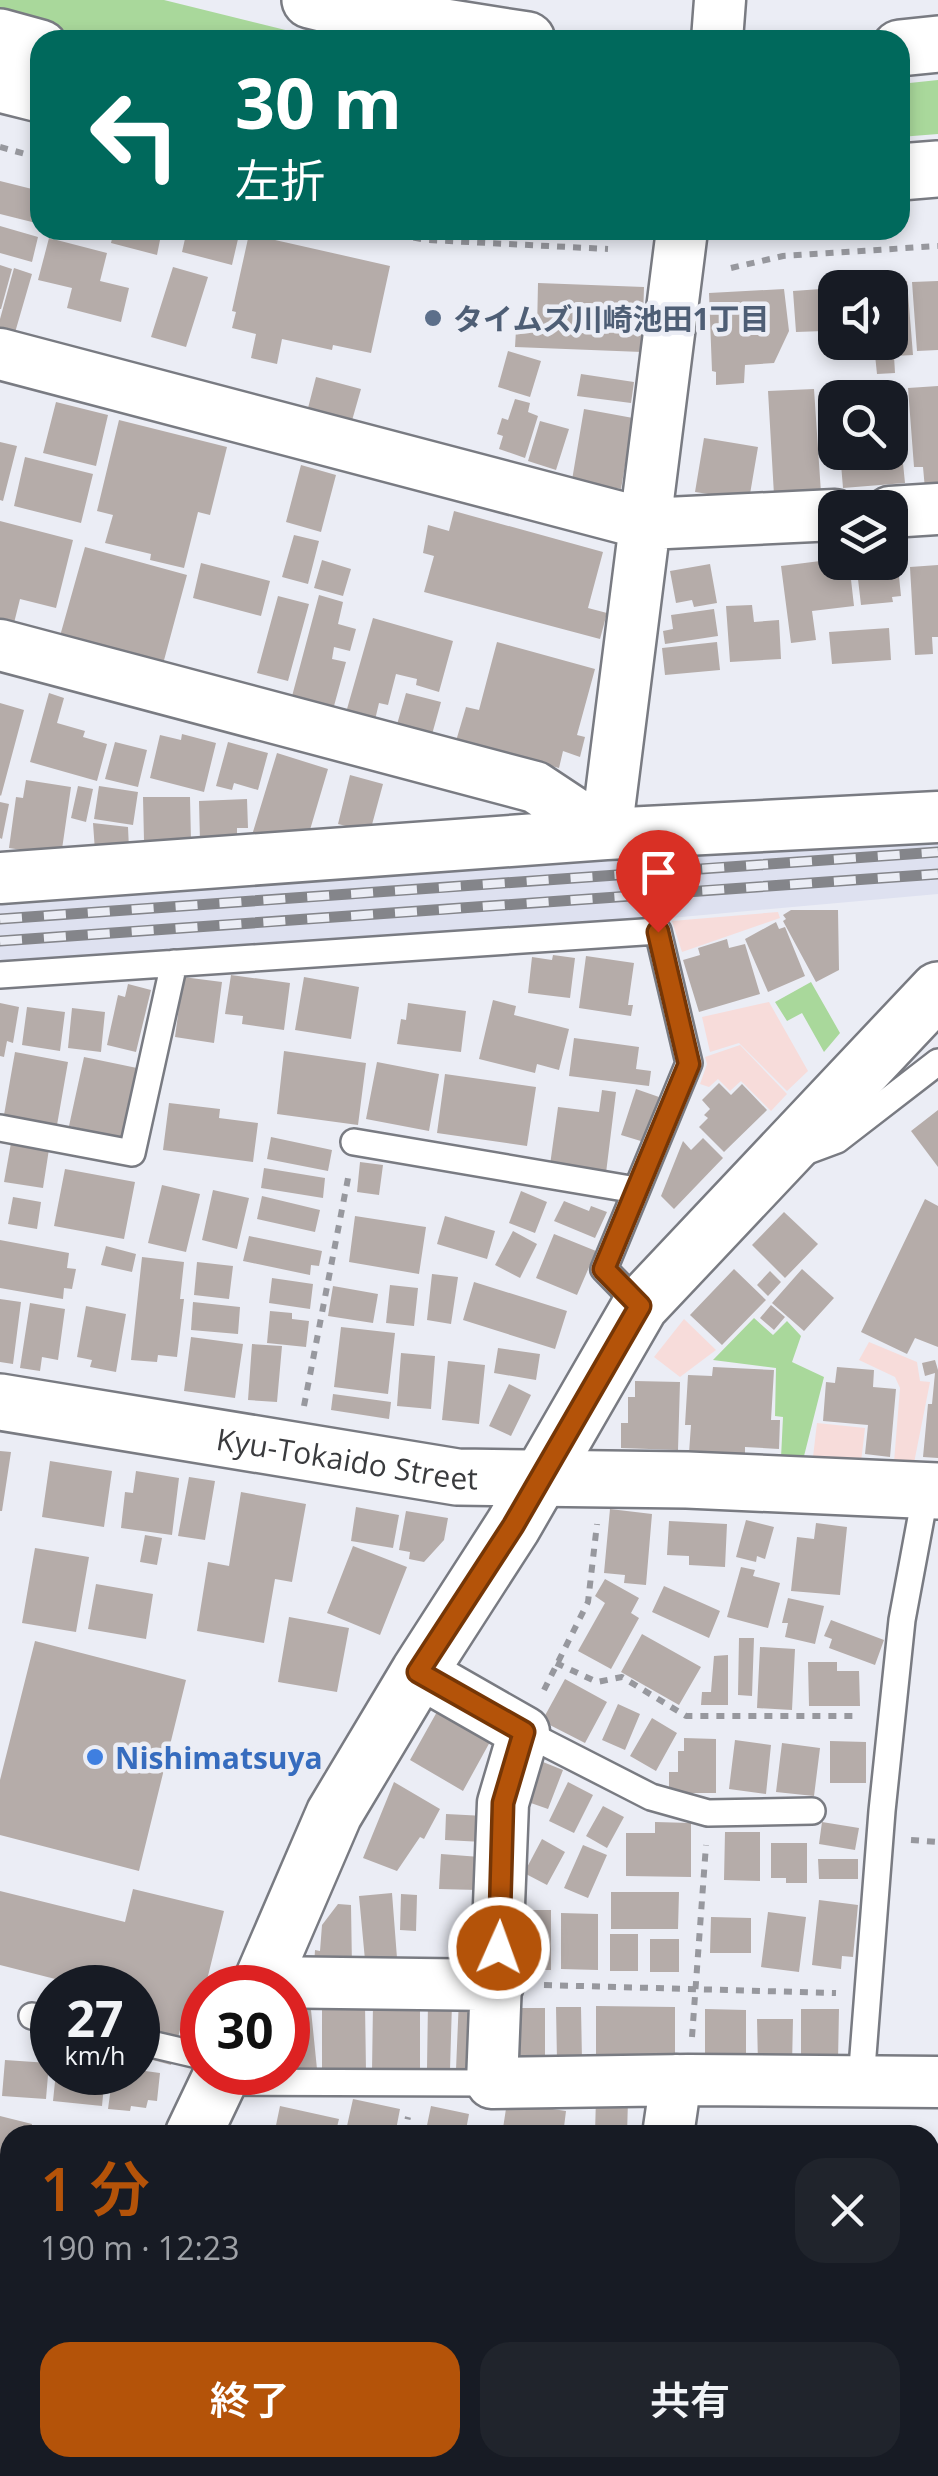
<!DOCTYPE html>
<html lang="ja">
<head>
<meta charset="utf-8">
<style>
	:root { --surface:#171b24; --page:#20242c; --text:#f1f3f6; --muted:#9ea1a6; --accent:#b45309 }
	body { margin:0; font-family:"Open Sans","Noto Sans JP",sans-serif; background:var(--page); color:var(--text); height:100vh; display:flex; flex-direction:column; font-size:38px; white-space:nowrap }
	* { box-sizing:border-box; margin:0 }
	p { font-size:32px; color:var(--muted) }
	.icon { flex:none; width:55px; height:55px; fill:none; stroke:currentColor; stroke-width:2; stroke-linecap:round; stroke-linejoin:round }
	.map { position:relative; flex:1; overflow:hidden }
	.sheet { position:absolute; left:0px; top:2125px; width:940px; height:352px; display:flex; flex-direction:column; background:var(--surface); border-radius:30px 30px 0 0; box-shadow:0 5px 15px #0003 }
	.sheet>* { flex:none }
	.banner { position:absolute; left:30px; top:30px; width:880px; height:210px; border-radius:30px; box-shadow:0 5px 15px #0003; background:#00695c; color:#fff; overflow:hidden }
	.buttons { position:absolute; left:818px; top:270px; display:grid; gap:20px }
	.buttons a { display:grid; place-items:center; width:90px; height:90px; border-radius:20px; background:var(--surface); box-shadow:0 5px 15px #0003; font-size:50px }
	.speed { position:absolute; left:30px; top:1965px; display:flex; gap:20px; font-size:50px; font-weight:700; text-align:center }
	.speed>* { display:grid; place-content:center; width:130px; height:130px; border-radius:50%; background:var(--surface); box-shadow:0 5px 15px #0003; line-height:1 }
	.speed small { font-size:25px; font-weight:400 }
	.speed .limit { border:15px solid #d22; background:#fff; color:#111 }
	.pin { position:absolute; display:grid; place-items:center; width:85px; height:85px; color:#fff; margin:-102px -42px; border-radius:50% 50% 50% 0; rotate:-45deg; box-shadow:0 0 10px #0007 }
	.pin .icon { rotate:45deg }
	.me { position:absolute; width:110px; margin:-55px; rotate:2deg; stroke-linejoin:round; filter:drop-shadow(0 0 8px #0008) }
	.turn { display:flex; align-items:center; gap:35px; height:210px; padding:0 40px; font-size:45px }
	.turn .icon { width:130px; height:130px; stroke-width:2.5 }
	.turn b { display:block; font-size:70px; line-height:85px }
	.round { display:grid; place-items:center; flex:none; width:105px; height:105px; border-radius:30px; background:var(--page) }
	.headline { display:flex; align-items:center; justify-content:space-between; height:170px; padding:0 40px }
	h1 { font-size:60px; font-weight:600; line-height:75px; color:var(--accent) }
	.cta { display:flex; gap:20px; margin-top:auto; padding:20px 40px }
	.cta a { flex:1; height:115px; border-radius:30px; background:var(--accent); color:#fff; font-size:40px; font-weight:600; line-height:115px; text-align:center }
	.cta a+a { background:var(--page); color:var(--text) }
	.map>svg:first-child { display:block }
	.built { fill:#dee1f0 }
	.industrial { fill:#f7dcda }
	.green { fill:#a9d89b }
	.building { fill:#b5aca9 }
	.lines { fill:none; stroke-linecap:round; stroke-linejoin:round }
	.service-casing { stroke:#797b82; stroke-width:30 }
	.minor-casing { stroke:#797b82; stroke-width:55 }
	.tertiary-casing { stroke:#797b82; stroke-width:60 }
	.trunk-casing { stroke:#797b82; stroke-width:60 }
	.path { stroke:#97989e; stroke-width:6; stroke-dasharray:8 8; stroke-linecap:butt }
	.service { stroke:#fff; stroke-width:25 }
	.minor { stroke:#fff; stroke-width:50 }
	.tertiary { stroke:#fff; stroke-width:55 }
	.trunk { stroke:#fff; stroke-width:55 }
	.rail-casing { stroke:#84858a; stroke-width:11 }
	.rail { stroke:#ebedf5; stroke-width:8; stroke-dasharray:22; stroke-linecap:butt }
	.route-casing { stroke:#753606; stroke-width:25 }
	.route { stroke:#b45309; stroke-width:18 }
	.service-dot { fill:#5c6f8a; stroke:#ebedf5; stroke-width:4 }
	.shop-dot { fill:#3f7fe0; stroke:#ebedf5; stroke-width:4 }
	.labels { text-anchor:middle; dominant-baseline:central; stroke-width:9; stroke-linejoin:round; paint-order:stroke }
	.service-label { font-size:30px; font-weight:bold; fill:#4e5e75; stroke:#ebedf5; text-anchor:start }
	.street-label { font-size:30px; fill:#3a3b3e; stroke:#ebedf5 }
	.shop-label { font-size:30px; font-weight:bold; fill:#366cbe; stroke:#ebedf5; text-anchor:start }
</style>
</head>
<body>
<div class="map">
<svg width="938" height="2476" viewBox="0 0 938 2476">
	<rect width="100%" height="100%" fill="#ebedf5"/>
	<!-- built -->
	<path class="built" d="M938,837V894L615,923L0,964V902Z"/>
	<!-- industrial -->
	<path class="industrial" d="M778,912L780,918L682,952L672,921Z
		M769,1002L808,1071L787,1091L739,1043L710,1052L702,1017Z
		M740,1045L787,1094L771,1111L741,1081L730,1091L718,1079L709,1087L700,1084L707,1064L705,1057Z
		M684,1319L716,1350L680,1377L654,1357Z
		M869,1342L917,1362L920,1381L930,1382L914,1463L894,1462L900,1388L895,1377L859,1360Z
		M817,1423L865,1428L861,1462L813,1457Z"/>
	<!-- green -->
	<path class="green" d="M0,0H164L326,40H62L0,23Z
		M938,80V134L900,137V84Z
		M811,982L840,1033L824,1052L802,1013L787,1021L775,1002Z
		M754,1318L773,1335L787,1321L801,1336L792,1362L824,1377L803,1460L781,1458L783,1417L775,1416L776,1368L713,1360Z"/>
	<!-- building -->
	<path class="building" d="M0,181L40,191V224L0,214Z
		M0,226L38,237L32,262L0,253Z
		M114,230H162L157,255L111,243Z
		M187,230H206L238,239L232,265L182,252Z
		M249,234L390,266L371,353L333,345L332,350L282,339L277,364L251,358L256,334L232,328L236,312L232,311Z
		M49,238L107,253L100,281L129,288L121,322L67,308L72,288L38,280Z
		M0,265L12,269L1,309H0Z
		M173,267L208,277L186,347L151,337Z
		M14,268L32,274L14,336L0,332V319Z
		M907,281L913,355L894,356L895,373L877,374L875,355L849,358L848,342H890V288H865V285Z
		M938,281V350L917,351L912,282Z
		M538,283L644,287L642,352L515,347L516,330L537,331Z
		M784,289L789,331L774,363L745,365L744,383L716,385V372L712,371L709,293Z
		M821,289L824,331L796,332L793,291Z
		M508,351L541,361L530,397L498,387Z
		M581,374L634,382L631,403L577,396Z
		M316,377L361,389L351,424L307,412Z
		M895,384L905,483L843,488L840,452H890V398H873L872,387Z
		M938,386V488L925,489L923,467H914L908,388Z
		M814,389L821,493L774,495L768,391Z
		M515,399L530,403L528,412L538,416L525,458L499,449L503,436L497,434L502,418L508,420Z
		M56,402L108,415L96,466L43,453Z
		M584,409L633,418L621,489L572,480Z
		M119,420L227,447L210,515L198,512L184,568L150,560L151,554L105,543L113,515L97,511Z
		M540,421L569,429L556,470L528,461Z
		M704,438L758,447L749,500L695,492Z
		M0,442L17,446L3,501L0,500Z
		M25,457L93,474L81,523L14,506Z
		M301,465L336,475L321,532L286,522Z
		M454,511L603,552L588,608L607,613L600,639L424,592L434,556L423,553L428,525L449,531Z
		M0,521L73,540L56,608L20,599L14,623L0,620Z
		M294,535L319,541L308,584L282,577Z
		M85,547L187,575L163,664L60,636Z
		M835,551V562H849L854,606L812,611L816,640L791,643L781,566L828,560L827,552Z
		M897,557L901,596L892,597L893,602L861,605L856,562H890V558Z
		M322,560L351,569L343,596L314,588Z
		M201,563L270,581L261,616L193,598Z
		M710,564L717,603L694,607L692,600L676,603L670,571Z
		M938,565V637H932L933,654L915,655L910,567Z
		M319,595L343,602L338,624L356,629L350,651L334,647L332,659L346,662L334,706L319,702L318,707L291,700Z
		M278,596L309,604L288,681L257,673Z
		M752,605L754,622L779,620L781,659L730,662L726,606Z
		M714,609L718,636L665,644L663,631L673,629L671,615Z
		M373,618L453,641L439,692L416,685L417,679L396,674L388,705L379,703L374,724L345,716Z
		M889,628L891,660L832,664L829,632Z
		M497,642L595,669L577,735L585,737L580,757L563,751L559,768L456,741L466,707L479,710Z
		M717,642L720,670L665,675L662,648Z
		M49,693L64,698L57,723L85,731L83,737L107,744L97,781L30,762Z
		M406,693L441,702L431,738L396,728Z
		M0,703L24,710L1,796L0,795Z
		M182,734L216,743L204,792L150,778L160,735L181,740Z
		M115,742L147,750L138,787L105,779Z
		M228,742L268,753L258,790L234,783L232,790L216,786Z
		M277,753L328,769L307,840L277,831L276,837L252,835Z
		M350,775L383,784L370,832L338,824Z
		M26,780L71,787L61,856L9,848L16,797L23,798Z
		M78,786L93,789L86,822L71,818Z
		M99,786L138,792L133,825L94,819Z
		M143,797H190L191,841H144Z
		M247,799L248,828H237V842H200L199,801Z
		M0,802L9,804L2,839L0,838Z
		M93,823L128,827L129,849L95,851Z
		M791,910H838L839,970L816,982L783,921L786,919L783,915Z
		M776,922L779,929L785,927L805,976L768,992L745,939Z
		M727,939L729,948L745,944L760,994L699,1012L683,960L700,955L698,948Z
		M553,955L575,958L570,998L528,993L532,957L552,960Z
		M586,956L634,963L628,1005H633L631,1016L579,1008Z
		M231,975L290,983L284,1030L242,1024L243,1016L225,1014Z
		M183,977L222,982L214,1043L175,1037Z
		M304,977L359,987L351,1039L295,1030Z
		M128,984L151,990L136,1052L107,1045L118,995L125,997Z
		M493,1000L516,1006L514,1015L569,1029L559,1070L537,1064L535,1073L479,1059Z
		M0,1003L19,1007L13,1043L7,1041L4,1057L0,1056Z
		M408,1003L466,1011L461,1052L397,1044L401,1019L406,1020Z
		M27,1007L65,1012L60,1051L22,1045Z
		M72,1008L105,1012L101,1052L68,1048Z
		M574,1038L639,1047L636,1069L651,1071L649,1086L569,1076Z
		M284,1051L366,1063L358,1125L277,1114Z
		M15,1052L68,1062L57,1125L4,1115Z
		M84,1057L137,1068L122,1138L69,1126Z
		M377,1062L439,1074L429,1131L366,1119Z
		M445,1074L536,1087L527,1146L437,1133Z
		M719,1083L731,1095L742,1084L767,1110L724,1152L699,1127L708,1118L704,1115L710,1109L702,1100Z
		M636,1089L659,1097L644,1142L621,1135Z
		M602,1090L616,1092L606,1173L550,1165L558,1107L599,1112Z
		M169,1103L220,1109L219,1118L258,1123L253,1162L163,1150Z
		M938,1110V1167L911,1131Z
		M271,1137L332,1150L328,1171L267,1159Z
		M703,1138L723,1158L674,1209L661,1196L683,1141L691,1150Z
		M11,1143L49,1149L43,1188L4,1182Z
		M360,1162L383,1165L379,1195L357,1192Z
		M264,1168L325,1178L323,1198L261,1188Z
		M65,1169L135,1182L124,1239L54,1226Z
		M162,1185L200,1194L186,1252L148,1243Z
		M213,1190L249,1198L237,1249L202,1240Z
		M521,1191L547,1202L535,1233L509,1223Z
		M262,1196L320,1210L315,1232L257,1219Z
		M13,1197L41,1202L37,1229L8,1224Z
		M925,1199L938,1206V1347L915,1338L907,1354L861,1332Z
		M564,1201L589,1211L591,1206L607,1212L595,1238L554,1221Z
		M784,1212L818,1244L785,1278L752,1245Z
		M355,1216L426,1227L419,1274L349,1262Z
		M445,1216L495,1231L487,1259L437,1244Z
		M513,1231L537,1244L520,1278L495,1265Z
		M554,1234L596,1251L577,1295L536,1278Z
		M249,1236L322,1251L319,1266L311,1265L310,1275L243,1261Z
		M0,1240L69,1253L67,1268L76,1269L72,1289L64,1288L63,1299L0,1288Z
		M106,1246L136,1254L132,1272L101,1265Z
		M142,1257L184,1262L180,1299H184L177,1357L158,1355L157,1362L131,1360Z
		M197,1262L233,1266L229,1299L194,1295Z
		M734,1269L766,1300L722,1345L690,1315Z
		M802,1269L834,1298L804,1331L772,1303Z
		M770,1271L781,1282L768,1296L757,1285Z
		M432,1274L458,1277L451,1324L427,1320Z
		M272,1278L313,1284L310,1309L269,1303Z
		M474,1282L567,1311L555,1349L463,1320Z
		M390,1285L418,1288L414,1326L386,1323Z
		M333,1286L378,1294L373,1323L328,1316Z
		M0,1299L21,1302L13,1364L0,1362Z
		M193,1302L240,1307L238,1334L191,1330Z
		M30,1303L65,1309L58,1360L42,1357L40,1371L20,1368Z
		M771,1305L785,1317L774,1330L760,1318Z
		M86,1306L126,1314L116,1372L90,1367L92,1360L77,1357Z
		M270,1311L292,1313V1319L309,1321L306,1347L267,1343Z
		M341,1327L395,1333L388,1394L334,1387Z
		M191,1337L243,1344L235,1398L184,1391Z
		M252,1344L282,1346L277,1402L248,1400Z
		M498,1348L540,1354L536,1380L494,1373Z
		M401,1353L435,1356L431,1409L397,1406Z
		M935,1360L938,1370V1458L923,1457L928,1404H932L935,1373L925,1376L922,1363Z
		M448,1361L485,1365L479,1424L442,1420Z
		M713,1367L774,1370L771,1420H780L779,1449L745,1447V1456L689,1453L691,1425H685L688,1375L712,1376Z
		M837,1367L874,1370L873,1387L896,1389L890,1457L865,1454L868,1425L823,1421L826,1382L835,1383Z
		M635,1381L680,1382L678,1450L621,1448V1423H628V1397H635Z
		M509,1384L531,1395L511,1436L489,1426Z
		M333,1394L391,1402L389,1419L331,1410Z
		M0,1451L11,1452L2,1511H0Z
		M50,1461L112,1471L104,1527L42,1517Z
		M136,1471L179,1478L172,1535L121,1528L125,1492L133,1493Z
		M189,1477L215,1481L205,1540L178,1536Z
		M241,1492L306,1504L292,1582L275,1579L264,1643L197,1631L208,1562L229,1566Z
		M356,1507L399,1515L393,1548L351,1541Z
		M610,1509L652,1514L646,1585L624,1583L625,1575L604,1573Z
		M406,1511L448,1518L444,1540L424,1562L409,1559L410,1552L399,1550Z
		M746,1520L774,1527L765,1559L757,1556L756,1562L736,1557Z
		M669,1521L727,1524L725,1567L689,1565V1556L667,1555Z
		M816,1523L847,1527L840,1595L791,1591L797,1537L814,1539Z
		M145,1535L162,1538L157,1565L140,1562Z
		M353,1546L407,1567L380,1635L327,1613Z
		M35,1548L89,1557L76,1632L22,1623Z
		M741,1567L755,1570L753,1576L780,1583L768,1628L727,1617Z
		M605,1579L639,1598L631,1613L639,1618L611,1669L578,1651L605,1603L595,1596Z
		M96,1584L153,1594L146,1639L88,1629Z
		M664,1586L720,1611L709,1638L652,1612Z
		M788,1598L824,1606L815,1644L785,1637L788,1623H782Z
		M289,1617L349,1628L337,1692L278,1682Z
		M831,1620L884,1640L875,1665L829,1648L832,1639L824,1636Z
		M642,1634L701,1667L679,1705L621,1672Z
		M739,1638H754L752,1696L738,1695Z
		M35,1641L186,1680L139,1871L0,1835V1780Z
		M760,1647L795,1649L792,1710L757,1708Z
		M728,1655V1705H701L702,1692H711L714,1656Z
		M808,1662H837V1671H859L860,1706H809Z
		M565,1679L607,1702L585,1743L542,1721Z
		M618,1704L640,1714L625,1750L602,1740Z
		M438,1710L491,1740L463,1791L410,1760Z
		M652,1718L677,1733L656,1771L630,1756Z
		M684,1738L716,1739V1793H669V1772H678V1751H684Z
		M735,1740L771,1745L766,1794L729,1789Z
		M830,1741L866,1742V1783H830Z
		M782,1743L820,1748L814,1796L776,1792Z
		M543,1762L563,1770L548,1809L528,1802Z
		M394,1782L440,1809L424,1839L420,1837L397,1871L363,1858Z
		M568,1782L593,1795L574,1833L549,1821Z
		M603,1806L624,1817L607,1848L586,1836Z
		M446,1814L485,1816L483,1842L445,1840Z
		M655,1822L691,1823V1877L626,1876V1833H655Z
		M822,1822L859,1828L855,1850L819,1844Z
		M725,1832H760V1881L724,1880Z
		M542,1839L565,1852L547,1885L524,1873Z
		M771,1843H807V1883H786V1878H771Z
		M583,1845L607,1855L588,1898L564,1888Z
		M441,1854L480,1857L478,1890L439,1889Z
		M818,1859H858V1879H819Z
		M133,1889L224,1911L205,1988H202L194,2034L180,2030L171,2065L138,2056V1988H75V1984L0,1965V1891L125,1922Z
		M611,1892H679L678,1929H611Z
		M392,1893L397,1958L365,1960L359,1896Z
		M401,1894L417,1895L416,1931L400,1930Z
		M819,1900L858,1905L853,1957L842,1956L841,1969L812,1965Z
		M338,1904L351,1905L352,1968L314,1967L315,1950L320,1951L322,1925Z
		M521,1910H551V1970H518Z
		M768,1912L806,1917L799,1972L761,1967Z
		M561,1913L598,1914V1970L561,1969Z
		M711,1917L751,1918V1953H710Z
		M610,1934H638V1971H610Z
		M650,1939H679V1972H650Z
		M459,1998L479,1999L472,2070H456Z
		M310,2000L317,2069L288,2072V2012L292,2011L291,2001Z
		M428,2002L452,2003L450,2070L427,2069Z
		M322,2004H365L366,2071H322Z
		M373,2004L420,2005V2072H372Z
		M596,2006L675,2007V2063L596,2062Z
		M556,2007H581L582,2061H557Z
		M512,2008H545V2064H512Z
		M705,2009L746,2010V2064L705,2063Z
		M801,2009H839L838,2061L801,2060Z
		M757,2019H793L792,2066L758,2065Z
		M5,2060L49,2063L46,2099L2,2096Z
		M138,2070L160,2073L157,2101L148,2100L146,2108L131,2106L130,2111L108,2109L113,2072Z
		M56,2072L105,2075L102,2106L53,2101Z
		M596,2098L628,2100L627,2135L595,2133Z
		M353,2099L400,2109L395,2135H345Z
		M507,2102L566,2111L563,2135H502Z
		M280,2106L339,2119L335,2135H274Z
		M431,2106L469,2114L465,2135H425Z
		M0,2116L32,2124L30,2135H10V2177L0,2175Z
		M0,2213L10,2215V2261L0,2259Z
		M10,2355V2413L6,2418L0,2411V2365Z
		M760,2468H840L835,2476H754Z
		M860,2468H887L899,2476H854Z"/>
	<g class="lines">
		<!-- service casing -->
		<g class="service-casing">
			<path id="service" d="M0,975L658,931L689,1063L604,1269L640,1306
				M0,1128L132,1153L174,963
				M354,1142L636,1190
				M802,1153L837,1140L938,1062
				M524,1732L651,1797L708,1813L812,1811
				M32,2016L52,2021
				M138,2041L202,2056
				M861,2081L882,1811L902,1620L926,1491
				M218,2082L492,2083
				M0,2313L10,2303"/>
		</g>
		<!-- minor casing -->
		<g class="minor-casing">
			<path id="minor" d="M717,40L720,0
				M0,354L646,524L835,515
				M890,512L938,509
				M0,645L535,787L606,834L682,230
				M0,878L606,834L938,817
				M419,1672L524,1732L503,1803L492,2083L688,2080L938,2082
				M262,1982L498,1985
				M668,2135L676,2080"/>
		</g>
		<!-- tertiary casing -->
		<g class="tertiary-casing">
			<g id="tertiary">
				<path id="s1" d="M0,1402L457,1477L687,1480L938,1491"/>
				<path d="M259,1988L334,1814L419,1672L513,1526L640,1306L938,990"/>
				<path d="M193,2135L223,2072"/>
				<path d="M28,2476L33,2468"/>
			</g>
		</g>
		<!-- trunk casing -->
		<g class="trunk-casing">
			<path id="trunk" d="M310,0L375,16L527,40
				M0,37L40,48
				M900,48L938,44
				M0,84L40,94
				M900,172L938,169"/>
		</g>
		<!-- path -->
		<path class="path" d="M0,147L40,158
			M366,230L428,240L608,249
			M731,268L783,256L938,246
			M304,1406L349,1173
			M556,1663L597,1682L622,1677L686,1716H860
			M544,1690L588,1602L597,1524
			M911,1840L938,1842
			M544,1985L836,1993
			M692,2037L706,1845
			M404,2135L408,2117"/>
		<!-- service -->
		<use href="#service" class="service"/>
		<!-- minor -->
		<use href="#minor" class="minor"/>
		<!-- tertiary -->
		<use href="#tertiary" class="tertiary"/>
		<!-- trunk -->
		<use href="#trunk" class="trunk"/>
		<!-- rail casing -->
		<g class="rail-casing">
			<path id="rail" d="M0,919L938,852
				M0,941L938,874"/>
		</g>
		<!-- rail -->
		<use href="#rail" class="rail"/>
	</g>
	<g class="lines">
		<!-- route casing -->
		<g class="route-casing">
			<path id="route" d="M499,1948L503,1803L524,1732L418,1672L513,1526L640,1306L604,1269L689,1064L658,932"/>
		</g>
		<!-- route -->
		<use href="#route" class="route"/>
	</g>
	<!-- markers -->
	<circle class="service-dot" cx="433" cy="318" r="10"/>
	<circle class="shop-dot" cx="95" cy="1757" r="10"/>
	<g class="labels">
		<!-- service labels -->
		<g class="service-label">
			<text x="453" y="318">タイムズ川崎池田1丁目</text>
		</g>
		<!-- street labels -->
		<g class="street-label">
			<text stroke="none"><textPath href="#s1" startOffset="352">Kyu-Tokaido Street</textPath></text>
		</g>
		<!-- shop labels -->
		<g class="shop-label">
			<text x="115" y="1757">Nishimatsuya</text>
		</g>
	</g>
</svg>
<div class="buttons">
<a><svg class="icon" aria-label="sound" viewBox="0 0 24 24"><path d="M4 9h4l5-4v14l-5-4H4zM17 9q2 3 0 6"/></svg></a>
<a><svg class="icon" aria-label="search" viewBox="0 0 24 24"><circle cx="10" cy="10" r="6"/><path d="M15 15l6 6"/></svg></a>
<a><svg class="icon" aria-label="layers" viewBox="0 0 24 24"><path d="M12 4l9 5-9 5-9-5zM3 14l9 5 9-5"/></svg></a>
</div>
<div class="speed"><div>27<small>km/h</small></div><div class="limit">30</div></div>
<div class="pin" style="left:658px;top:932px;background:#d93025"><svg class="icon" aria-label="arrive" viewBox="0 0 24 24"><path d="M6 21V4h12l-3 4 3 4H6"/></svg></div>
<svg class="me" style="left:499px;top:1948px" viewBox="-20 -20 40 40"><circle r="17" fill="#b45309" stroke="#fff" stroke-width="3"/><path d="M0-11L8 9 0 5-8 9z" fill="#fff"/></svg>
<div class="banner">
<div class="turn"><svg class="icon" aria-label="left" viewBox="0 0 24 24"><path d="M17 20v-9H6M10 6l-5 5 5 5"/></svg><div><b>30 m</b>左折</div></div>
</div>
<section class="sheet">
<div class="headline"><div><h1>1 分</h1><p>190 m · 12:23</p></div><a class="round"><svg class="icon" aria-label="close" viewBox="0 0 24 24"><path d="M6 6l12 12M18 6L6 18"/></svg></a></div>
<div class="cta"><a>終了</a><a>共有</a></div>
</section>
</div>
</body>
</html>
